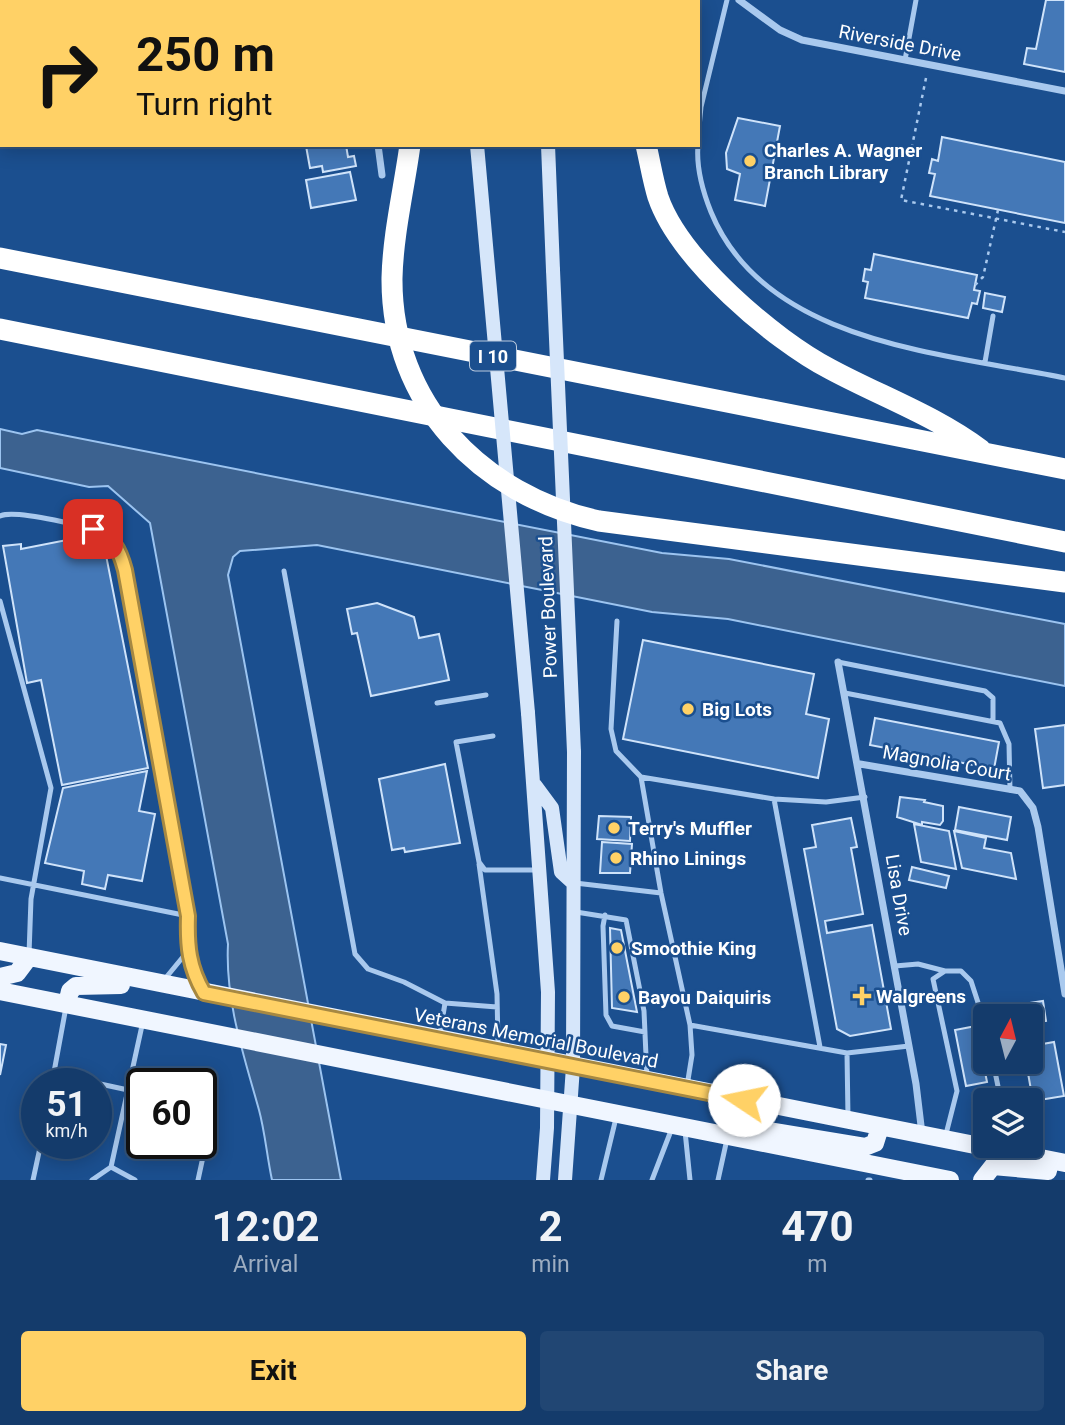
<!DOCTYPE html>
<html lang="en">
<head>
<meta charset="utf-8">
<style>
	:root { --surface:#143b6b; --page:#214673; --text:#f1f3f6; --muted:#9dadc1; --line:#33557e; --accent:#ffd166 }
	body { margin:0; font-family:Roboto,sans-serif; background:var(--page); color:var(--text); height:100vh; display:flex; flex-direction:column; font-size:26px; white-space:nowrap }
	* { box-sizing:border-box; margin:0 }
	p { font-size:23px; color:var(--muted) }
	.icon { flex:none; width:38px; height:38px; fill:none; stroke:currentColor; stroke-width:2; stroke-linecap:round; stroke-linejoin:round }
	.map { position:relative; height:1180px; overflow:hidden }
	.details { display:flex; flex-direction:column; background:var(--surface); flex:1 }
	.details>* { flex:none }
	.top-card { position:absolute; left:0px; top:0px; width:700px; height:147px; box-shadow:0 4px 18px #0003,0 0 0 2px var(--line); background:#ffd166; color:#111; overflow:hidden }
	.needle { width:46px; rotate:7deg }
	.controls { position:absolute; left:973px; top:1004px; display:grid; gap:14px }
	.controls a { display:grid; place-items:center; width:70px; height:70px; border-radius:7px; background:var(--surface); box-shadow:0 4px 18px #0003,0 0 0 2px var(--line); font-size:35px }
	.speed { position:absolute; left:21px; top:1068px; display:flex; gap:14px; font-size:35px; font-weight:700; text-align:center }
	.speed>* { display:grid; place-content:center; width:91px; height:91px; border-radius:50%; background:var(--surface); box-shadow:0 4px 18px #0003,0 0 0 2px var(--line); line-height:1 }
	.speed small { font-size:18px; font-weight:400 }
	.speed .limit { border:4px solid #111; border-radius:10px; background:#fff; color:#111 }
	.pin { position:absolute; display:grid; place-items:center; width:60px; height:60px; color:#fff; margin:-30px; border-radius:14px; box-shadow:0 4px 10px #0006 }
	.me { position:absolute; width:77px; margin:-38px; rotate:281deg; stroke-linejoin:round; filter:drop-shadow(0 0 5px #0008) }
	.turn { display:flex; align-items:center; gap:24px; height:147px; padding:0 21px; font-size:32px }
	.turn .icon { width:91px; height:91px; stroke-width:2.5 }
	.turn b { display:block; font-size:49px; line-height:60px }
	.eta { display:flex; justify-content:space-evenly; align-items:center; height:119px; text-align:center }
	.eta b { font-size:42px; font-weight:700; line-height:49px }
	.button { display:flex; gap:14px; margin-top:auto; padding:14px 21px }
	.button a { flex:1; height:80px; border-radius:7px; background:var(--accent); color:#111; font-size:28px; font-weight:700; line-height:80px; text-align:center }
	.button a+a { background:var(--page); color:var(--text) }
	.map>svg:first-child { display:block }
	.water { fill:#3c6290; stroke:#9cc4f0; stroke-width:2 }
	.building { fill:#4478b7; stroke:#cfe3fa; stroke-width:2 }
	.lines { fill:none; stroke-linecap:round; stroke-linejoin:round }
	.path { stroke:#a9c9ee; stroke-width:2.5; stroke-dasharray:3.5 5; stroke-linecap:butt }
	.lane { stroke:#a9c9ee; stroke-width:5 }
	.street { stroke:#a9c9ee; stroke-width:7 }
	.secondary { stroke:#d6e6fa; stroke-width:14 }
	.primary { stroke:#f0f6ff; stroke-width:18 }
	.highway { stroke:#fff; stroke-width:21 }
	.secondary-bridge { stroke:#d6e6fa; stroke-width:14 }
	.highway-bridge { stroke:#fff; stroke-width:21 }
	.route-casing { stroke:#a68842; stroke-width:18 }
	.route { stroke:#ffd166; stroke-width:12 }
	.poi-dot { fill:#ffd166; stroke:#1b4f8f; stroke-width:2.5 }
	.labels { text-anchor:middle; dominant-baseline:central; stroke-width:5; stroke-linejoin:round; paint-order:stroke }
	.shield { fill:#1b4f8f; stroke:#bbcadd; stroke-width:2 }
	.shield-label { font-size:18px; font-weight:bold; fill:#fff }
	.street-label { font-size:19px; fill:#fff; stroke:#1b4f8f }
	.poi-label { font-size:19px; font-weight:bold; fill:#fff; stroke:#1b4f8f; text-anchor:start }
</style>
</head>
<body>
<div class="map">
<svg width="1065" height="1180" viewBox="0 0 1065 1180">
	<rect width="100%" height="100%" fill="#1b4f8f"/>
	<!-- water -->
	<path class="water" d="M0,429L22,434L37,430L662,553L729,559L1065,624V686L728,619L652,612L317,545L240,551L233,557L228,575L341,1180H272C267,1157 265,1132 259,1110C244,1056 225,1001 228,944L150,523L108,486L89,487L0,468Z"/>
	<!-- building -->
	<path class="building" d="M283,0H320L321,2H283Z
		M1046,0H1065V72L1024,64L1027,48L1036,49Z
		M738,118L780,126L765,206L735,200L740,174L727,169L726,153Z
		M942,137L1065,162V223L930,196L935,174L929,173L932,159L938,161Z
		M346,145L348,157L354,156L356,166L323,172L322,166L310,168L306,146Z
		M350,172L356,200L311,208L306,180Z
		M874,254L977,275L974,290L980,291L977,304L972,303L968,318L865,298L868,282L863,281L865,269L871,270Z
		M985,293L1005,297L1002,312L983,308Z
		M87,536L105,550L148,768L62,785L41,680L27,683L3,546L21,544V549Z
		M377,603L414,617L419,638L439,634L449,680L371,696L357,633L352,634L347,609Z
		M643,640L814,674L806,714L829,719L818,778L623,739Z
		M875,718L999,742L994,769L870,745Z
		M1065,725V785L1043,788L1035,729Z
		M445,764L460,843L405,852L404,848L392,850L379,779Z
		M147,771L139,811L155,814L142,881L108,875L105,889L82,884L84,871L45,863L63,788Z
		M900,797L925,800L924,802L943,806V821L940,825L922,822V825L897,817Z
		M959,807L1011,817L1007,840L955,830Z
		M599,816L631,817L630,841L597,839Z
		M851,818L857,847L851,848L863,914L825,921L827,933L872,925L891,1029L850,1036L837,1029L804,849L816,847L812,825Z
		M914,824L949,831L956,869L921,862Z
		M954,831L986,838L984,848L1011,853L1016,879L962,868Z
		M602,842L632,844L630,873H600Z
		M912,867L949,876L946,888L909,880Z
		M610,928L621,930L637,1012L612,1008Z
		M1043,1001L1046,1021L1032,1023L1029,1003Z
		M976,1026L987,1082L966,1086L955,1030Z
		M1054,1042L1064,1096L1033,1101L1026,1062H1031V1046Z
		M0,1044L6,1045L0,1075Z"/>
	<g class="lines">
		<!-- path -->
		<path class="path" d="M926,78L901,200L1065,232
			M975,285L983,277L998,210"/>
		<!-- lane -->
		<path class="lane" d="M905,60L916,0
			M698,137L701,107L727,0
			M698,145C696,168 703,192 711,212C765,344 944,353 1065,378
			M985,362L993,316
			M0,516C14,509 95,527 108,536C113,539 116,545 119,549L188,916L187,952
			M284,571L355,954L368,969L404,982L445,1003
			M0,601L51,788L31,899L29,954
			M617,621L611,729L616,751L641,777
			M838,662L985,691L993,698V721
			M845,693L1000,723L1009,744L1010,790
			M437,703L486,695
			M493,736L456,742L479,862L485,870H537
			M774,799L826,802L865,797
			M479,864L497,994L498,1045
			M0,878L188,916
			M575,883L661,893
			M576,912L626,920L644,1011L647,1078
			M605,915L603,926L606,1015L612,1026L645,1032
			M895,966L918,964L945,971
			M164,980L187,952L200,987
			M690,1025L661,893L641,777L774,799L820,1047
			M440,1034L445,1003L497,1007
			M847,1053L848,1117
			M993,1062L1001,1101
			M54,1074L142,1093
			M52,1083L66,1007
			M687,1086L692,1055L690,1025L847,1053L909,1046
			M685,1131L690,1180
			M945,1138L957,1091L933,979L945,971H961L971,981L985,1024
			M111,1167L135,1180
			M33,1180L41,1143
			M92,1180L111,1167L143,1021
			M198,1180L211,1120L207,1113L201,1111
			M601,1180L616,1118
			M652,1180L672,1128
			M718,1180L727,1139
			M868,1180H870"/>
		<!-- street -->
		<path class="street" d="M354,0V2
			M739,0L780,30L802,40L1065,91
			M378,145L382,175
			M838,662L916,1084L922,1134
			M860,764L1020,791L1033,808L1038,827L1065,994"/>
		<!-- secondary -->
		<path class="secondary" d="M468,0V2
			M542,0V2
			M548,145L553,270
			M528,713L548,992L547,1128L543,1180
			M535,785L552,808L561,872L572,882
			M565,1180L573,1067L574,752"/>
		<!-- primary -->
		<path class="primary" d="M0,951L1065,1163
			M0,977L17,973L29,957
			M0,991L950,1180
			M67,1004L70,991L76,986L121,985
			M744,1127L865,1147L875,1143L880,1127
			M982,1180L993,1166L1048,1171"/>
		<!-- highway -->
		<path class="highway" d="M626,0V2
			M426,2V0
			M646,145C650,162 653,181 658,197C679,259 774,340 830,369C880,396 936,416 981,450
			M0,258L1065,469
			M0,329L1065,542"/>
		<!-- secondary-bridge -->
		<path class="secondary-bridge" d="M477,145L528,713
			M553,270L574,752"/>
		<!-- highway-bridge -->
		<path class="highway-bridge" d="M410,145C404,189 393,234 392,278C391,404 482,495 599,521L1065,582"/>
	</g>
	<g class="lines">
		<!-- route casing -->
		<g class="route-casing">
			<path id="route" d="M93,529C114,539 119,548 125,570L188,916C187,946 189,967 204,993L744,1100"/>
		</g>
		<!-- route -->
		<use href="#route" class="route"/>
	</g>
	<!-- markers -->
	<g class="poi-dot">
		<circle cx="750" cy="161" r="7"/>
		<circle cx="688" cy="709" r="7"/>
		<circle cx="614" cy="828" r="7"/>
		<circle cx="616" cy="858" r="7"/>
		<circle cx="617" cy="948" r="7"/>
		<path d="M858.5 985.5h7v7h7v7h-7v7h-7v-7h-7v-7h7z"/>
		<circle cx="624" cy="997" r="7"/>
	</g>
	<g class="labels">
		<!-- shield labels -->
		<rect class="shield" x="470" y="341.5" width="46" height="29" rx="5"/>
		<g class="shield-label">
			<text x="493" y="356">I 10</text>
		</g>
		<!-- street labels -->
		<g class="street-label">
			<text transform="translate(900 43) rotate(11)">Riverside Drive</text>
			<text transform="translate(548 607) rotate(-92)">Power Boulevard</text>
			<text transform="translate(947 763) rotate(10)">Magnolia Court</text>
			<text transform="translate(899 895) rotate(80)">Lisa Drive</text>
			<text transform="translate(536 1038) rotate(11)">Veterans Memorial Boulevard</text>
		</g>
		<!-- poi labels -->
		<g class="poi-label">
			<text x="764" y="150">Charles A. Wagner<tspan x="764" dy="22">Branch Library</tspan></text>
			<text x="702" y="709">Big Lots</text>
			<text x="628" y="828">Terry's Muffler</text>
			<text x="630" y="858">Rhino Linings</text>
			<text x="631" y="948">Smoothie King</text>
			<text x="876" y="996">Walgreens</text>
			<text x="638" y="997">Bayou Daiquiris</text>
		</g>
	</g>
</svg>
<div class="controls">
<a><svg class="needle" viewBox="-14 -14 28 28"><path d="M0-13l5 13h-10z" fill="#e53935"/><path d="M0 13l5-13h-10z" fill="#9dadc1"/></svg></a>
<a><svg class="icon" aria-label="layers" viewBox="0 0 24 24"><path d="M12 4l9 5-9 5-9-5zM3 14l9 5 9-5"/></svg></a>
</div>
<div class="speed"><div>51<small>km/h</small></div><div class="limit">60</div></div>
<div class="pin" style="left:93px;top:529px;background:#d93025"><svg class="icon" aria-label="arrive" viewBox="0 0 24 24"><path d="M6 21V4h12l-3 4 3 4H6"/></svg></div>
<svg class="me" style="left:744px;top:1100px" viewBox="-20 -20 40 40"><circle r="19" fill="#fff"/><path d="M0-13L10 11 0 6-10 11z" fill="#ffd166"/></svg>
<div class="top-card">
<div class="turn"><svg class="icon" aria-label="right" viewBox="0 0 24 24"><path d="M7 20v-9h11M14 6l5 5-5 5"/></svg><div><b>250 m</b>Turn right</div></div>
</div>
</div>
<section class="details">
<div class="eta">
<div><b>12:02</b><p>Arrival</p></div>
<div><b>2</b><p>min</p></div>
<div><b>470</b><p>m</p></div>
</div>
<div class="button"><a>Exit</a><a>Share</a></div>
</section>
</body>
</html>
